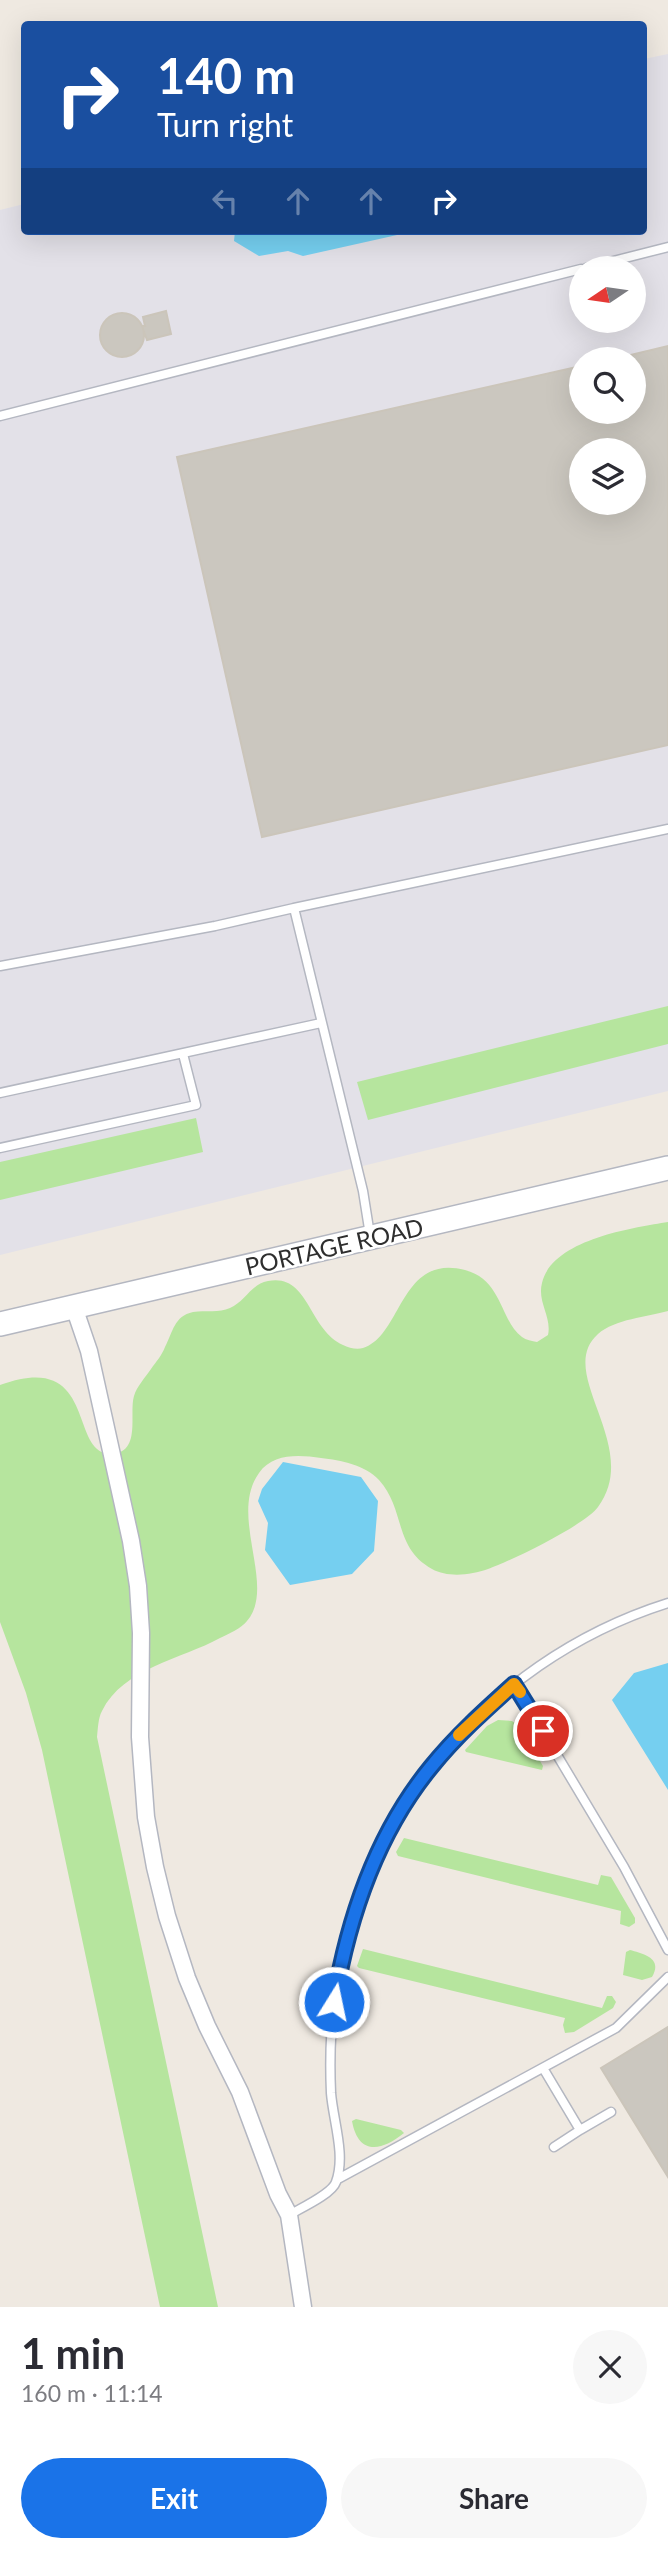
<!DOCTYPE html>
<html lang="en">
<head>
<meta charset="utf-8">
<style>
	:root { --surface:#fff; --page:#f7f7f7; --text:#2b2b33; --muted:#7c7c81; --accent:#1a73e8 }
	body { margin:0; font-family:Lato,sans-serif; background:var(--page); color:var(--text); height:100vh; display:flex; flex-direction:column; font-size:26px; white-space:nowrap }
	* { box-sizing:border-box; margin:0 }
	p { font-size:23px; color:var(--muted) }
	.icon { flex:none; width:38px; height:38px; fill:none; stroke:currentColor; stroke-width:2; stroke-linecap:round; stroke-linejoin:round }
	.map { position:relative; height:2307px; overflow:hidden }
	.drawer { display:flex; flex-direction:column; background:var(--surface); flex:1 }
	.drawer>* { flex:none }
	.guide { position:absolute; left:21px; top:21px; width:626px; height:214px; border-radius:7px; box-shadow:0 7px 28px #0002; background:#1a4fa0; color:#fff; overflow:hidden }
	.needle { width:46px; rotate:257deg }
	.tools { position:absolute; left:569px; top:256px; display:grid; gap:14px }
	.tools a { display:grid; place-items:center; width:77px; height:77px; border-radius:50%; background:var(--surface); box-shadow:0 7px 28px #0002; font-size:35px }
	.pin { position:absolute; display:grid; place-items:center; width:60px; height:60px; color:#fff; margin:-30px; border:4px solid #fff; border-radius:50%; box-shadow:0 2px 7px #0007 }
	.me { position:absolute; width:77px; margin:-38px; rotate:10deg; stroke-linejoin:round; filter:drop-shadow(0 0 5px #0008) }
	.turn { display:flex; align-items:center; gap:24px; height:147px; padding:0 21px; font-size:32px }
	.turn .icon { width:91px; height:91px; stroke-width:2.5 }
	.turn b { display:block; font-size:49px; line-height:60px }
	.lanes { display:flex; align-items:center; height:66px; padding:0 21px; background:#0003; justify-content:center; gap:35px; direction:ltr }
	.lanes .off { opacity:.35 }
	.round { display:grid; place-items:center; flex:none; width:74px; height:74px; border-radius:37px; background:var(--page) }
	.summary { display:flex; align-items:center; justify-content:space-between; height:119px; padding:0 21px }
	h1 { font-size:42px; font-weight:700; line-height:52px }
	.action { display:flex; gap:14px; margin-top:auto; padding:14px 21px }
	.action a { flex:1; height:80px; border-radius:42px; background:var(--accent); color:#fff; font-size:28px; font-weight:700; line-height:80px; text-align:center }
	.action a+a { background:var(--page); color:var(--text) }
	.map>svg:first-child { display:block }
	.industrial { fill:#e3e1e8; fill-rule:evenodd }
	.green { fill:#b6e59e }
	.water { fill:#75cff0 }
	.building { fill:#cbc7bf; stroke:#cbc5ba; stroke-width:2; fill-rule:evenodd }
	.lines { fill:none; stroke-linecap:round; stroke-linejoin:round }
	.service-casing { stroke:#b4b7c1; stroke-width:11 }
	.minor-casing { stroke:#b4b7c1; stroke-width:19 }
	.secondary-casing { stroke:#b4b7c1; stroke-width:26 }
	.service { stroke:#fff; stroke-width:8 }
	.minor { stroke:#fff; stroke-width:16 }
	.secondary { stroke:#fff; stroke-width:23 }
	.route-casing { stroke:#114b97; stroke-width:18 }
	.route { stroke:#1a73e8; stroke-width:12 }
	.slow { stroke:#f59e0b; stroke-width:12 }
	.labels { text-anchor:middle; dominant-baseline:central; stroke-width:5; stroke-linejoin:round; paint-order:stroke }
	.street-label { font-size:24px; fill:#2e2e2e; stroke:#fff }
</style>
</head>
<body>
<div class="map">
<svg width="668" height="2307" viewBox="0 0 668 2307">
	<rect width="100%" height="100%" fill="#efe9e1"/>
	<!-- industrial -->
	<path class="industrial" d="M668,54V1091L0,1255V210L24,204V231H644V59ZM581,268H634V320H581ZM581,359H634V411H581ZM581,450H634V502H581Z"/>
	<!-- green -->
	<path class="green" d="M668,1006V1044L368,1120L357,1082Z
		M196,1118L203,1152L0,1200V1162Z
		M668,1222V1311C647,1317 615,1319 598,1334C554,1373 643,1446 598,1507C585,1525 511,1561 488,1569C471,1575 448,1578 432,1569C393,1547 406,1510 379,1480C365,1465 341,1460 321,1458C299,1455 273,1453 259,1473C228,1516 277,1586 247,1621C242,1628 228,1634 220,1638C182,1659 123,1668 102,1711C98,1718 98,1729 97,1737L218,2307H160L42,1750L26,1693L0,1622V1385C103,1347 65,1464 117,1453C140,1448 129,1412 134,1396C137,1386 145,1378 151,1369C156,1362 162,1355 165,1347C173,1332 174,1316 193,1312C206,1310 219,1313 230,1308C245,1302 251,1284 268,1281C309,1273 308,1329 343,1345C349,1348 357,1350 363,1348C402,1336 400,1253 465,1270C503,1280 500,1321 522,1337C526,1340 532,1341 537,1342L548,1335C552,1317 537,1302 542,1283C552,1240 631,1228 668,1222Z
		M498,1720L512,1721L519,1726L543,1766L542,1770L466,1752L465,1750L487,1726Z
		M404,1838L598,1885L601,1875L611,1877L635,1918V1923L629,1927L620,1924L621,1911L398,1856L396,1852Z
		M363,1949L602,2008L607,1996H612L616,2002L613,2008L574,2032L565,2033L563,2025L565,2018L359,1968L357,1966Z
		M630,1950C644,1954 663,1958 652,1977L642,1980L623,1975L626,1952Z
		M356,2119L401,2130L404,2133C381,2152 358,2155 352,2121Z"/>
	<!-- water -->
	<path class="water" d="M235,231H415L303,256L288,251L259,256L234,241Z
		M283,1462L361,1477L378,1501L374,1551L352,1574L290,1585L265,1550L268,1523L258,1501L262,1489Z
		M668,1663V1790L612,1700L634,1673Z"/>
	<!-- building -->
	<path class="building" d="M166,311L171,334L147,340L142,326H145L143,317Z
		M100 335a22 22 0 1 1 44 0a22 22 0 1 1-44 0Z
		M668,346V745L262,837L177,457L581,366V411H634V359H614ZM581,450H634V502H581Z
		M668,2027V2177L601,2068Z"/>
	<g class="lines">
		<!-- service casing -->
		<g class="service-casing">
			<path id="service" d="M586,268L668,247
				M0,416L581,269
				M294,908L668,829
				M0,966L215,926L294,908L363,1191L370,1235
				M0,1093L321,1023
				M0,1148L196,1105L183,1054
				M514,1683L624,1867L668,1950
				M543,2068L580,2130L611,2112
				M554,2147L580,2130
				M338,2179L616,2028L668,1977
				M289,2215C301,2208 332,2194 336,2182C346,2155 333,2120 331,2093C330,2070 330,2047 332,2024C348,1829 481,1662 668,1603"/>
		</g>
		<!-- minor casing -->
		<g class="minor-casing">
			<path id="minor" d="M74,1307L89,1351L131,1541L138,1586L141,1633L140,1737L146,1817L155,1867L167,1916L187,1978L207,2026L240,2092L278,2194L289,2215L303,2307"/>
		</g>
		<!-- secondary casing -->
		<g class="secondary-casing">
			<path id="secondary" d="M0,1324L668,1168"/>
		</g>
		<!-- service -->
		<use href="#service" class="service"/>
		<!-- minor -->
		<use href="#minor" class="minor"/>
		<!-- secondary -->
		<use href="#secondary" class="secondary"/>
	</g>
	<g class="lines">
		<!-- route casing -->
		<g class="route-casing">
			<path id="route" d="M334,2002C348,1919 377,1833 431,1767C456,1736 485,1710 514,1684L543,1731"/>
		</g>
		<!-- route -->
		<use href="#route" class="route"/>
		<!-- slow -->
		<path class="slow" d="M459,1735L514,1684L520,1692"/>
	</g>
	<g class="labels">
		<!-- street labels -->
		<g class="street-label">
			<text transform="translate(334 1246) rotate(-13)">PORTAGE ROAD</text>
		</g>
	</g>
</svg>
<div class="tools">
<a><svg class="needle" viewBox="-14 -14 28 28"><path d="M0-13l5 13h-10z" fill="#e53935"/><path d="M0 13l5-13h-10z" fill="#7c7c81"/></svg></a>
<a><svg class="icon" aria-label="search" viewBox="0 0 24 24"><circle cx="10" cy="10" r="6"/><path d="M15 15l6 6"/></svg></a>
<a><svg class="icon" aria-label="layers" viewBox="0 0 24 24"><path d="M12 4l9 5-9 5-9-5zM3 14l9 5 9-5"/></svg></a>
</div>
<div class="pin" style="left:543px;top:1731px;background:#d93025"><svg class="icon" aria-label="arrive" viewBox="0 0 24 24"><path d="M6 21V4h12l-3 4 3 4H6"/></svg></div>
<svg class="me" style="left:334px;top:2002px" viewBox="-20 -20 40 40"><circle r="17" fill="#1a73e8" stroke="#fff" stroke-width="3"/><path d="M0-11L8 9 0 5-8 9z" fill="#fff"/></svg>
<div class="guide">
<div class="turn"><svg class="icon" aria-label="right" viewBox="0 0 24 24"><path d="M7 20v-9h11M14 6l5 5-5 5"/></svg><div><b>140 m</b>Turn right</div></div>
<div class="lanes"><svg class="icon off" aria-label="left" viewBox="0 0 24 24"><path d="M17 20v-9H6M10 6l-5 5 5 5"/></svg><svg class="icon off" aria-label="ahead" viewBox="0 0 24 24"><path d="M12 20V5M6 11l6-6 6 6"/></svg><svg class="icon off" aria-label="ahead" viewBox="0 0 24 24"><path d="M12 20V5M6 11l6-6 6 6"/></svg><svg class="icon" aria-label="right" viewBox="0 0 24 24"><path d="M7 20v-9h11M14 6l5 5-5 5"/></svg></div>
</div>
</div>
<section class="drawer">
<div class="summary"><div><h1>1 min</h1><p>160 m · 11:14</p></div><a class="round"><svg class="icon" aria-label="close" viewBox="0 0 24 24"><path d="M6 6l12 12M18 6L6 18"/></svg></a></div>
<div class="action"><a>Exit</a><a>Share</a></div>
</section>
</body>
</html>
